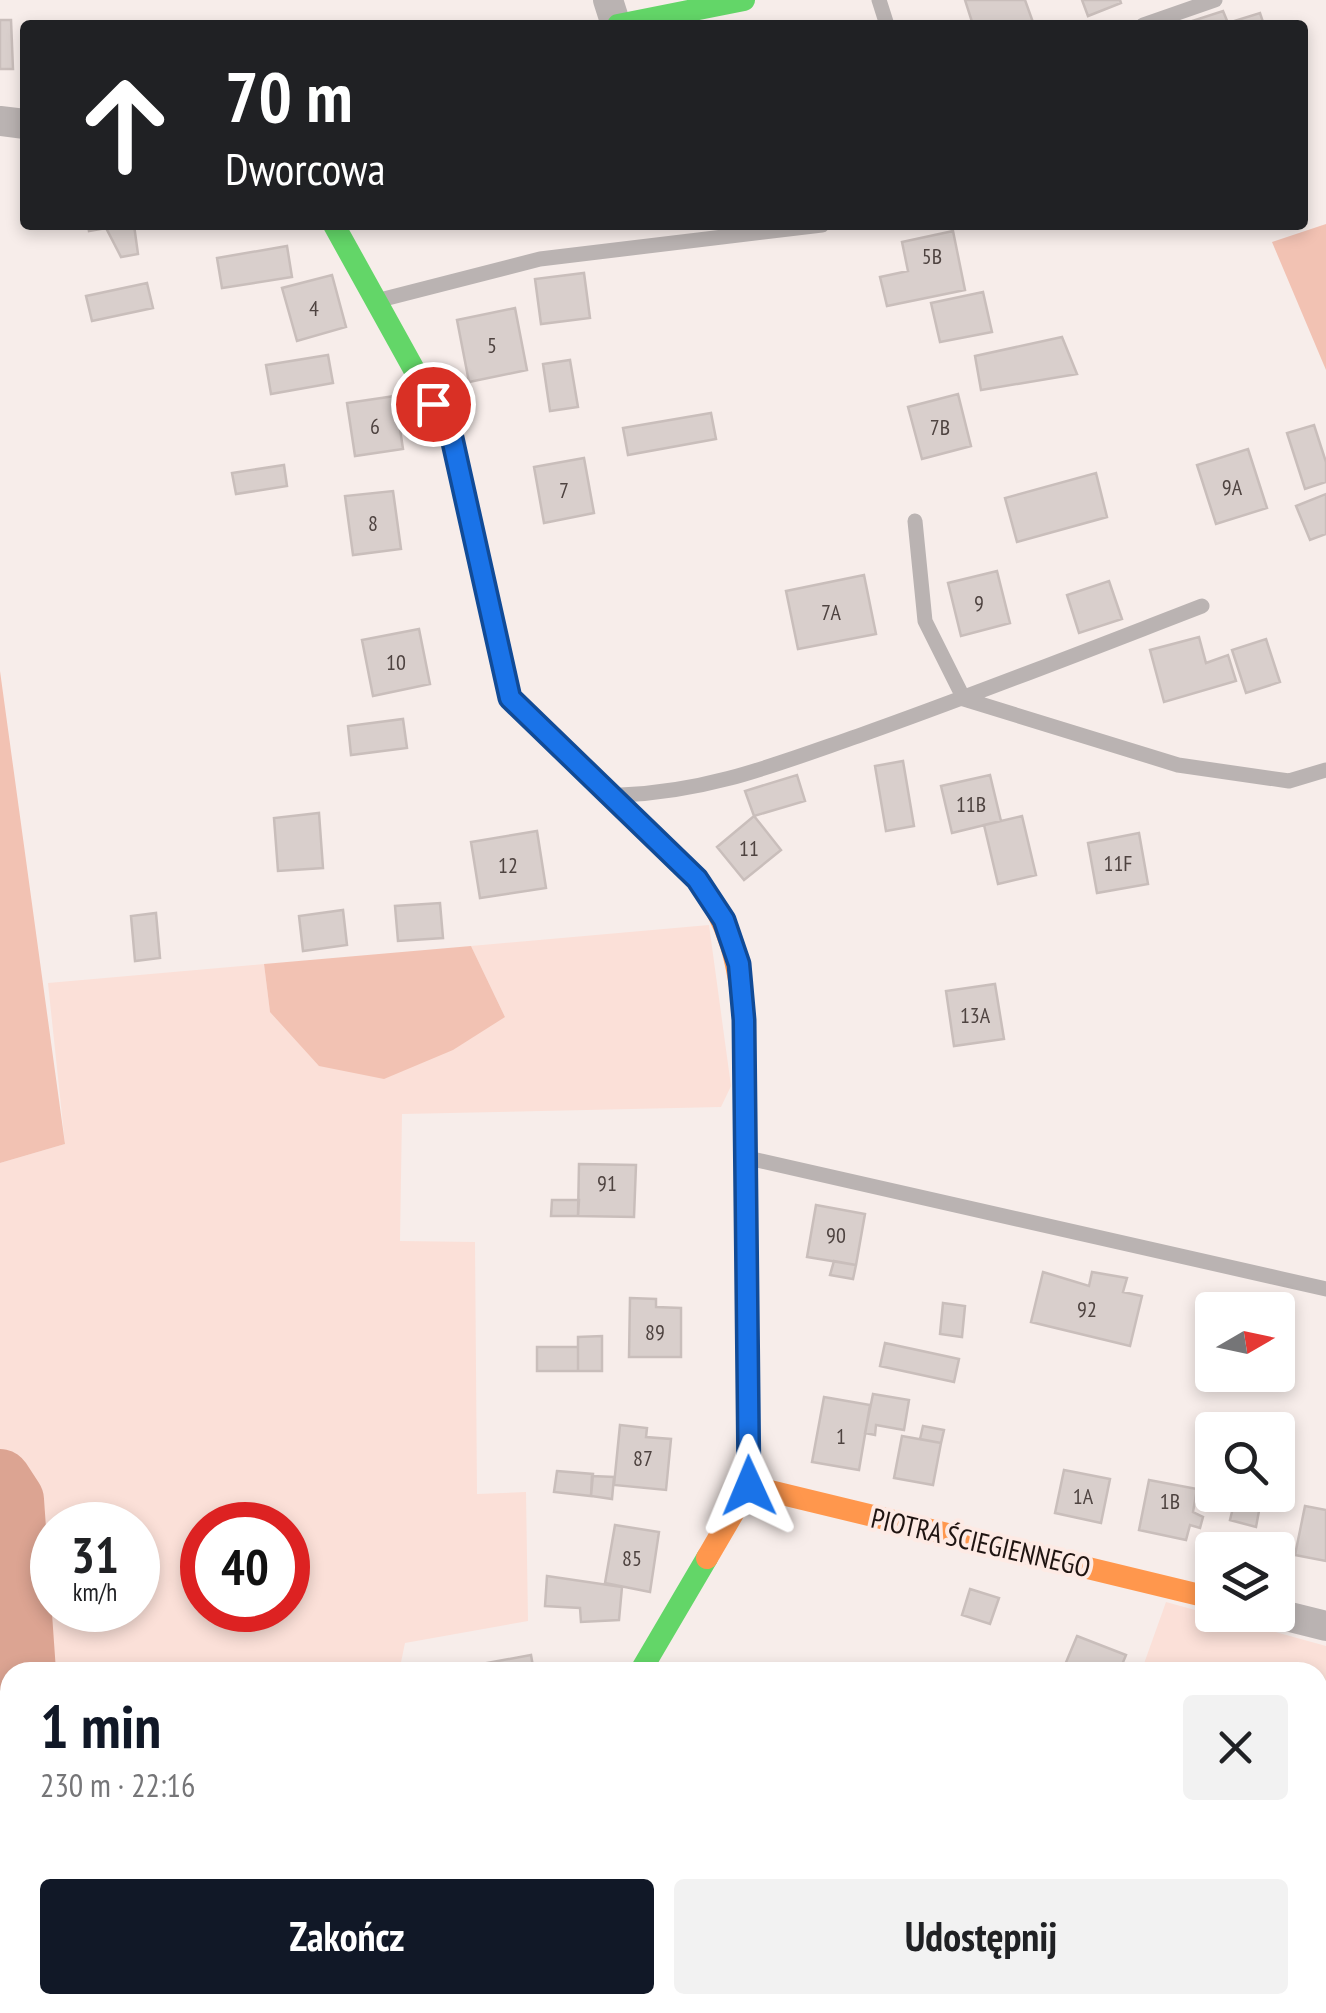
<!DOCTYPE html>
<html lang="pl">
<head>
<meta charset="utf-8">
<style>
	:root { --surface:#fff; --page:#f2f2f2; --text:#202124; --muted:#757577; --accent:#111827 }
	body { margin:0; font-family:"PT Sans Narrow",sans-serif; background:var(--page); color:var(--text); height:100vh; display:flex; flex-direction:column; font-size:38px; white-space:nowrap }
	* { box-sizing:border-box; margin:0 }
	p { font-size:32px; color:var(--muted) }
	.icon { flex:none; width:55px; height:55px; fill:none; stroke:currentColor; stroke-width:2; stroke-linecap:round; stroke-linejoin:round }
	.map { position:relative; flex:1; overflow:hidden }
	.drawer { position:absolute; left:0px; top:1662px; width:1328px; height:352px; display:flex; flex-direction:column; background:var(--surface); border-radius:30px 30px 0 0; box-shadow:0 5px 15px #0003 }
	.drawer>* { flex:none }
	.hud { position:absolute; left:20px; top:20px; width:1288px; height:210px; border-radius:10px; box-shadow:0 5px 15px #0003; background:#202124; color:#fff; overflow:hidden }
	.needle { width:65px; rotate:81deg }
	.fabs { position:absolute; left:1195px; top:1292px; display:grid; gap:20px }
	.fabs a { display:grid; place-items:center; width:100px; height:100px; border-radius:10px; background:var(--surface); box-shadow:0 5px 15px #0003; font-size:50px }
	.speed { position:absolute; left:30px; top:1502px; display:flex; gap:20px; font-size:50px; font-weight:700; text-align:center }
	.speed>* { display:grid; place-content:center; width:130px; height:130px; border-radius:50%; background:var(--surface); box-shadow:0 5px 15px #0003; line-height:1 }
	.speed small { font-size:25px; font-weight:400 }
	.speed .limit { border:15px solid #d22; background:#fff; color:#111 }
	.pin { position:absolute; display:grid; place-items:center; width:85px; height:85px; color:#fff; margin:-42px; border:5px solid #fff; border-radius:50%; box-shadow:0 2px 10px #0007 }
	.me { position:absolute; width:110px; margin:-55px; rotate:359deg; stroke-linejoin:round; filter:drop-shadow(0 0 8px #0008) }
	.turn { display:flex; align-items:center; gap:35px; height:210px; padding:0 40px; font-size:45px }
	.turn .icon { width:130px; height:130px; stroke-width:2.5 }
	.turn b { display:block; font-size:70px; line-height:85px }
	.round { display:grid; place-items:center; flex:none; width:105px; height:105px; border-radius:10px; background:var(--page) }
	.summary { display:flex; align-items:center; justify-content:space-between; height:170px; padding:0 40px }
	h1 { font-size:60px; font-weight:700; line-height:75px; color:var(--accent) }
	.button { display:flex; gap:20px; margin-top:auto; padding:20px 40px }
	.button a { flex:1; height:115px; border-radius:10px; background:var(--accent); color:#fff; font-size:40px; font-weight:700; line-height:115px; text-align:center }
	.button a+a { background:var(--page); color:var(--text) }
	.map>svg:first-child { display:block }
	.green { fill:#fbe0d8; fill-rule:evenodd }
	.forest { fill:#f2c2b3 }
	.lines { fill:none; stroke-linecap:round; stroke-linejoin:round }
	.river { stroke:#dca492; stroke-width:62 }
	.building { fill:#d9cfcc; stroke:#c9bebb; stroke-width:2.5 }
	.lane { stroke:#bab3b2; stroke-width:15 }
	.street { stroke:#bab3b2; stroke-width:30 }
	.fast { stroke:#63d668; stroke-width:22 }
	.slow { stroke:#ff974d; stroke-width:22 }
	.route-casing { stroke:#114b97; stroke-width:25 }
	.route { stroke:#1a73e8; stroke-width:18 }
	.labels { text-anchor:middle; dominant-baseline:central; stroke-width:8; stroke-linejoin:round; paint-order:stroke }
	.number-label { font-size:22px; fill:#4e4340 }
	.street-label { font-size:28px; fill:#1f1411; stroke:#fdeae4 }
</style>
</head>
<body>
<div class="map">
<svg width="1326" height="2013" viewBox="0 0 1326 2013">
	<rect width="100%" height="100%" fill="#f7edea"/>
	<!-- green -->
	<path class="green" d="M709,925L731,1086L721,1107L402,1114L400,1241L475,1242L477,1494L526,1492L528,1621L405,1643L399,1672H10V2005H238L244,2013H0V1163L65,1144L48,983L264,964L270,1012L505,1017L471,946ZM52,1525H138V1610H52ZM202,1525H288V1610H202Z
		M1166,1602L1326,1646V1771L1318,1798V1672H1141Z
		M1318,1877L1326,1881V2013H735L738,2005H1318Z
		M281,2005H449L446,2013H286Z"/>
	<!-- forest -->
	<path class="forest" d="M1326,224V370L1272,242Z
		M0,671L65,1144L0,1163Z
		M471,946L505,1017L453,1050L384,1079L319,1066L270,1012L264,964Z"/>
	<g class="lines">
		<!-- river -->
		<path class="river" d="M0,1480L13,1500L25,1672
			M262,2005L268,2013"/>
	</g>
	<!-- building -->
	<path class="building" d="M965,0H1025L1034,25H973Z
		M1082,0H1120L1121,3L1088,16Z
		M1223,11L1228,23L1260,13L1264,25H1180Z
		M0,20H11L13,69H0Z
		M88,225H134L138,254L121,257L106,228L89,231Z
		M953,231L965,290L887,306L880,277L908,271L902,242Z
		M287,246L292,277L222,288L217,258Z
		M584,273L590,318L541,324L535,279Z
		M332,275L346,327L297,341L282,288Z
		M147,283L153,308L92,321L86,296Z
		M983,292L992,332L940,342L931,303Z
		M515,308L527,370L469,382L457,320Z
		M1062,337L1077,374L981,390L975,356Z
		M328,355L333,383L271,394L266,365Z
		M570,360L578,407L550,411L543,364Z
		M958,394L971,446L922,459L908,407Z
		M395,396L403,449L355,456L347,403Z
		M711,413L716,439L628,455L623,428Z
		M1314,425L1326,462V482L1305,489L1287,433Z
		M1248,449L1267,508L1216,524L1197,465Z
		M584,458L594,513L544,523L534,467Z
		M284,465L287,486L236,494L232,473Z
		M1096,473L1107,517L1017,542L1005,498Z
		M393,491L401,549L353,555L345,496Z
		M1326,494V534L1310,540L1296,506Z
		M997,571L1010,623L961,636L948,583Z
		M864,575L876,634L798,649L786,591Z
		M1109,581L1122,619L1079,633L1067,595Z
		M419,629L430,684L373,696L362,640Z
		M1199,637L1206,663L1228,655L1236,681L1164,702L1150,650Z
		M1266,639L1280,682L1246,693L1232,650Z
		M403,719L407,748L351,755L348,726Z
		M903,761L914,826L886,831L875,766Z
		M797,775L805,801L754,816L745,791Z
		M990,775L1001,821L952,833L941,786Z
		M319,813L323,868L278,871L274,818Z
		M754,816L781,850L744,880L717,847Z
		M1022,816L1036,875L998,884L984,825Z
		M537,831L546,888L480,898L471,842Z
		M1139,833L1148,884L1097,893L1088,843Z
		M440,903L443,938L398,941L395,906Z
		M343,910L347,945L303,951L299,916Z
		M156,913L160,958L135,961L131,916Z
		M995,984L1004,1039L954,1046L946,991Z
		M579,1164L636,1165L634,1217L578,1216Z
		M552,1200H579L578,1216H551Z
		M816,1205L865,1214L856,1265L807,1257Z
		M834,1261L856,1265L853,1279L830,1275Z
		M1043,1272L1089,1286L1092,1272L1127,1278L1123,1292L1142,1296L1130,1346L1031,1322Z
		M630,1298L656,1299V1307L681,1308V1357H629Z
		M943,1303L965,1306L962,1337L940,1334Z
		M602,1336V1371H578V1337Z
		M885,1343L959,1359L954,1382L880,1366Z
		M537,1347H578V1371H537Z
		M873,1394L909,1400L904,1430L876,1425L875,1435L865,1433Z
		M824,1397L870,1405L859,1470L812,1462Z
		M620,1425L647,1428L646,1437L671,1439L666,1490L614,1485Z
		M923,1426L944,1430L941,1443L920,1439Z
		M902,1436L941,1443L933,1485L894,1478Z
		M1064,1470L1110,1479L1101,1523L1055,1513Z
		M557,1471L593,1474L591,1496L554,1492Z
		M592,1476L614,1477L612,1499L591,1496Z
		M1149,1480L1197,1489L1193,1512L1203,1517L1200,1528L1190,1525L1186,1540L1139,1530Z
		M1236,1495H1262L1256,1527L1230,1520Z
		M1305,1506L1326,1510V1561L1295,1555Z
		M615,1525L659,1532L650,1592L605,1583Z
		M547,1576L622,1587L619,1620L581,1622L580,1608L545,1606Z
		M970,1589L999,1598L990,1624L962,1615Z
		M1077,1636L1126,1655L1119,1672H1062Z
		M531,1655L534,1672H438Z
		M679,2005H722L719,2013H677Z"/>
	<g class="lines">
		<!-- lane -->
		<path class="lane" d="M879,0L887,25
			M1143,25L1215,0
			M380,300L540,259L822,225
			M915,521L925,621L964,699L1178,765L1289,781L1326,770
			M621,795C708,792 777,764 858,736C974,695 1088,650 1202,606
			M748,1158L1326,1289"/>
		<!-- street -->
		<path class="street" d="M608,0L616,25
			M0,121L25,124
			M1278,1614L1326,1626
			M469,2013L472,2005"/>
		<!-- fast -->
		<path class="fast" d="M618,25L744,0
			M334,225L452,438L510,698L695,877
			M640,1672L707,1558"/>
		<!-- slow -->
		<path class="slow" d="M695,877C730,922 739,964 744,1020L749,1486L707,1558
			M749,1486L1212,1598"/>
	</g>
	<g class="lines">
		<!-- route casing -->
		<g class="route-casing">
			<path id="route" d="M433,404L452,438L510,698L697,879L724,920L739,964L744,1020L749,1486"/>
		</g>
		<!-- route -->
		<use href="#route" class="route"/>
	</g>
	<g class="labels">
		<!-- number labels -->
		<g class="number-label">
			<text x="932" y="256">5B</text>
			<text x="314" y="308">4</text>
			<text x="492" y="345">5</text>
			<text x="375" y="426">6</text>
			<text x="940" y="427">7B</text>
			<text x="1232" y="487">9A</text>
			<text x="564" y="490">7</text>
			<text x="373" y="523">8</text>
			<text x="979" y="603">9</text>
			<text x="831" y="612">7A</text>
			<text x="396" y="662">10</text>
			<text x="971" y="804">11B</text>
			<text x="749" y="848">11</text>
			<text x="1118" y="863">11F</text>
			<text x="508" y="865">12</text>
			<text x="975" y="1015">13A</text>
			<text x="607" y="1183">91</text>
			<text x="836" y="1235">90</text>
			<text x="1087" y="1309">92</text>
			<text x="655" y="1332">89</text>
			<text x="841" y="1436">1</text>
			<text x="643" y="1458">87</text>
			<text x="1083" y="1496">1A</text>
			<text x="1170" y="1501">1B</text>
			<text x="632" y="1558">85</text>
		</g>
		<!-- street labels -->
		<g class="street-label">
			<text transform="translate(981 1542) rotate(13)">PIOTRA ŚCIEGIENNEGO</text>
		</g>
	</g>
</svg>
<div class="fabs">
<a><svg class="needle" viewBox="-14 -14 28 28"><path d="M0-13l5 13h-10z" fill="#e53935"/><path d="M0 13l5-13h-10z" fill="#757577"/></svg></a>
<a><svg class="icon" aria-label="search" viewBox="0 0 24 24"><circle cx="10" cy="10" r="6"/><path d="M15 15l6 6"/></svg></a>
<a><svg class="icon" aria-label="layers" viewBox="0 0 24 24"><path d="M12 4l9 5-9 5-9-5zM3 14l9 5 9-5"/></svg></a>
</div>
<div class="speed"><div>31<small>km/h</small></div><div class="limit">40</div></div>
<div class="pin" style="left:433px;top:404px;background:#d93025"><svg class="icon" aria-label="arrive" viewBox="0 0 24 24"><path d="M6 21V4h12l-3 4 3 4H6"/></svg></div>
<svg class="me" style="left:749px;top:1486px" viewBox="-20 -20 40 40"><path d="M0-17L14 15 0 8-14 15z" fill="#1a73e8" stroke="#fff" stroke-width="4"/></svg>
<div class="hud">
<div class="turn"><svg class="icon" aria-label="ahead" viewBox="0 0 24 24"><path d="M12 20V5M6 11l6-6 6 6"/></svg><div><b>70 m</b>Dworcowa</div></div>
</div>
<section class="drawer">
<div class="summary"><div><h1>1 min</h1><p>230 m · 22:16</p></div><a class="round"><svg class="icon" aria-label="close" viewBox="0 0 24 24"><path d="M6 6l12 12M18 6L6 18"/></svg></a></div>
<div class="button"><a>Zakończ</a><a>Udostępnij</a></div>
</section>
</div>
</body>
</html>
